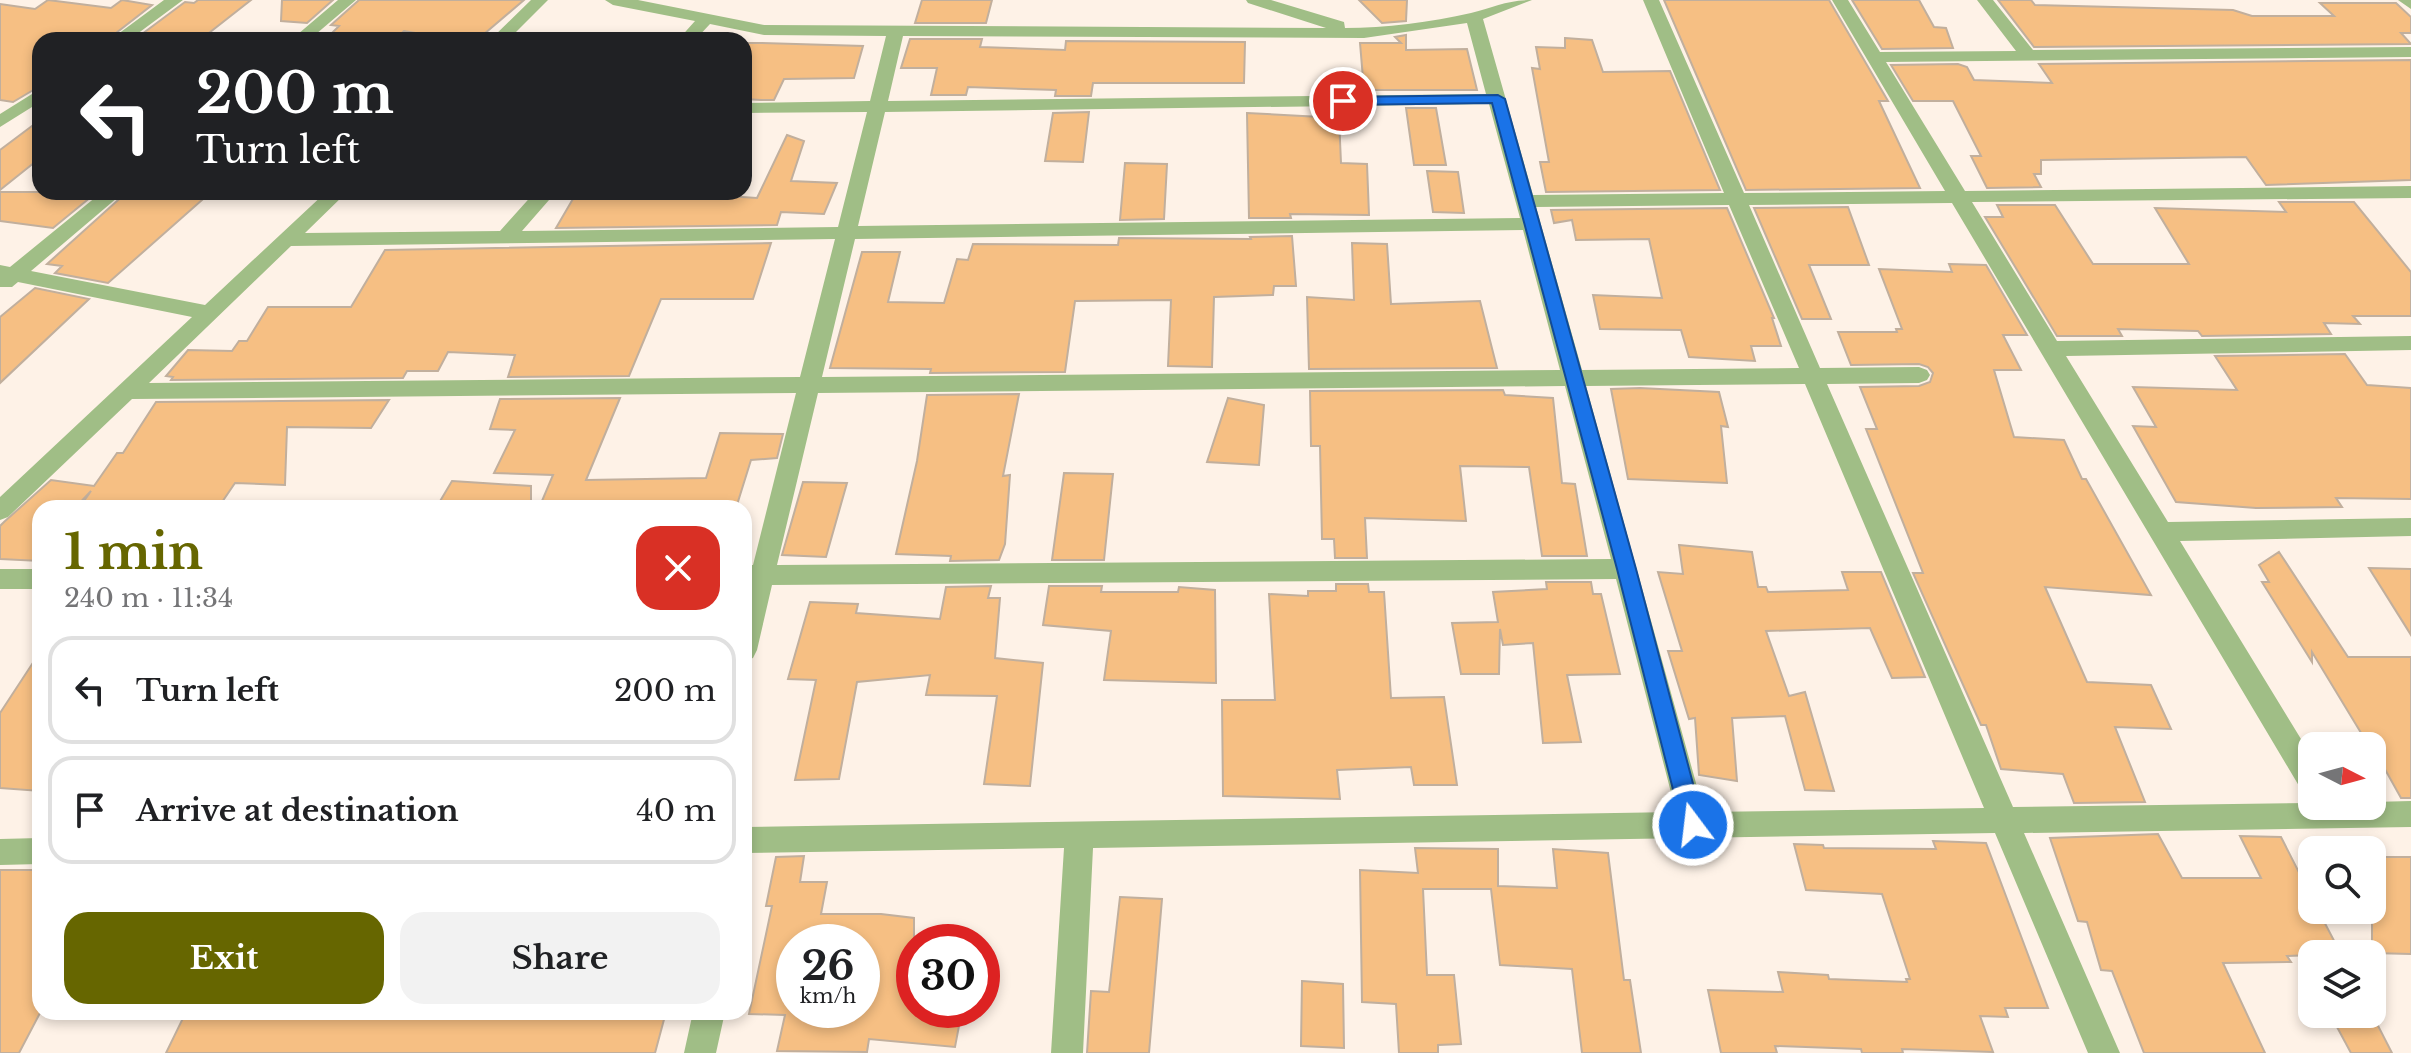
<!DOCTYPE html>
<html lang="en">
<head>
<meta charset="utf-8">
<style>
	:root { --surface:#fff; --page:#f2f2f2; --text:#202124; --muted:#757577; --line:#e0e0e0; --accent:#660 }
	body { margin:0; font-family:"Libre Baskerville",serif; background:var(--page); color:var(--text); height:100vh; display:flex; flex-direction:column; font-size:30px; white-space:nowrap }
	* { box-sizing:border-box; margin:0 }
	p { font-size:26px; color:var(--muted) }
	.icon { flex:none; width:44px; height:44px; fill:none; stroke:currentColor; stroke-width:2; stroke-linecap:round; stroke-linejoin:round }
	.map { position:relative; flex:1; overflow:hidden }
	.panel { position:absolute; left:32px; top:500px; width:720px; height:520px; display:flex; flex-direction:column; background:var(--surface); border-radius:24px; box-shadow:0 4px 12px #0003 }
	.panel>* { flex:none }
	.guide { position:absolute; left:32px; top:32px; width:720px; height:168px; border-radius:24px; box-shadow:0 4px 12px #0003; background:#202124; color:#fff; overflow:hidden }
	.needle { width:52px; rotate:96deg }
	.tools { position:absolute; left:2298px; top:732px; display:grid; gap:16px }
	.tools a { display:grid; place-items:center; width:88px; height:88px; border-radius:16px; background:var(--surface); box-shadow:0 4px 12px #0003; font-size:40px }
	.speed { position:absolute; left:776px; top:924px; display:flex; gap:16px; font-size:40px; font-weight:700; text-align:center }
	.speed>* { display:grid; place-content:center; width:104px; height:104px; border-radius:50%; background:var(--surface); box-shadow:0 4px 12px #0003; line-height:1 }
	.speed small { font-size:20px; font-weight:400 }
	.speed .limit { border:12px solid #d22; background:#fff; color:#111 }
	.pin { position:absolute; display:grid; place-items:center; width:68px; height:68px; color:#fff; margin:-34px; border:4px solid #fff; border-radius:50%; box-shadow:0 2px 8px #0007 }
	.me { position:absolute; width:88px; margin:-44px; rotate:345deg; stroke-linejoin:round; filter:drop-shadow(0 0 6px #0008) }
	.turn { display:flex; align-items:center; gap:28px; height:168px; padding:0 32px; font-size:36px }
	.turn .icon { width:104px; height:104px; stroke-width:2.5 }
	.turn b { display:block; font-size:56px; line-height:68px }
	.round { display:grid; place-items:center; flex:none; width:84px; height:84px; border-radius:24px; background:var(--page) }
	.head { display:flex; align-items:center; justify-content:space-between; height:136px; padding:0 32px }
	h1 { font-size:48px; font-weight:800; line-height:60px; color:var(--accent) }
	.cta { display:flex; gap:16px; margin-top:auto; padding:16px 32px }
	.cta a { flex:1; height:92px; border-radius:24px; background:var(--accent); color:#fff; font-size:32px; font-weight:800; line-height:92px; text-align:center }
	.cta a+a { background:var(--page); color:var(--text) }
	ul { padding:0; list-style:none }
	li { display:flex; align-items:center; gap:24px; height:108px; margin:0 16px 12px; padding:0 16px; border:4px solid var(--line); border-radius:24px }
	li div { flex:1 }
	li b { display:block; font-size:30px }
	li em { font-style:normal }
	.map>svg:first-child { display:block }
	.building { fill:#f6bf83; stroke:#c1af9d; stroke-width:2; fill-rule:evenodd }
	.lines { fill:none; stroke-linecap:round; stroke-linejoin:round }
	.street { fill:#a0be86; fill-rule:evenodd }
	.route { fill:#1a73e8; stroke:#114b97; stroke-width:2 }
</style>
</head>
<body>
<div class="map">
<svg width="2411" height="1053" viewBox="0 0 2411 1053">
	<rect width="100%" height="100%" fill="#fef2e7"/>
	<!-- building -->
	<path class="building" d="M48,0L111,8L122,0L152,5L107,40H40V86L13,102L0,100V4L35,9Z
		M198,0H251L200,40H134L185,2L194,3Z
		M282,0H333L307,23L281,21Z
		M359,0H524L477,40H457L404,31L394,40H325L339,26L331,25Z
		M922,0H992L986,23H915Z
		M1359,0H1407L1406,21L1382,23Z
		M1664,0H1829L1888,101H1879L1920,188L1746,190Z
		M1852,0H1919L1934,27L1946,28L1953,48L1882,49Z
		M1998,0H2031L2035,5L2233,10L2252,16H2334L2320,3H2396L2411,17V33H2401L2411,44L2034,47Z
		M1406,35V50L1467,49L1477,90H1364L1360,43H1401L1395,37Z
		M1565,38L1592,40L1603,72L1670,71L1720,190L1546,192L1540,162H1549L1532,68L1540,69L1536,47L1565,48Z
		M910,39H982L980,47L1065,50L1066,41L1245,42L1244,83H1093L1091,96H1055L1056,90L968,87L966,95H931L937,68H901Z
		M744,43H761L863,46L854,78L784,79L774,100H761L744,99Z
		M2411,60V180L2266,185L2246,157L2041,160V174H2034L2041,187L1987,188L1971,156H1981L1953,101H1913L1891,65L1958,64L1967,67L1974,80L2052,83L2039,64Z
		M1406,108H1436L1446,165H1414Z
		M1089,112L1083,162L1045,161L1053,113Z
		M1247,113L1339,118L1341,163L1367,164L1369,215L1290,214L1291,218H1249Z
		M40,120V158L0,190V150Z
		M787,135L804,141L791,181L837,183L824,214L781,212L777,225L556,228L577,192H697L696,194L757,198Z
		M1125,163L1167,164L1164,219L1120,220Z
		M1427,171L1458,172L1464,213L1433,212Z
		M0,192H97L53,228L0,221Z
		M127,192H211L108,283L55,273L62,266L47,264Z
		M2279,202H2354L2411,272V316H2353L2360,324L2324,323L2331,334L2202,336L2198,331L2118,329L2122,336H2057L1985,217H2003L1997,205H2055L2093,264H2189L2155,208L2286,212Z
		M1848,207L1869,265H1809L1831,319H1802L1754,208Z
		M1727,208L1774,318H1772L1781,346H1751L1755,361L1689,357L1681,330L1600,329L1593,295L1662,298L1649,239L1576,240L1572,220L1554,223L1551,210Z
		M1292,236L1296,286H1274L1273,295L1214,297L1212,367L1168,366L1171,300L1075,301L1065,372L930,373L931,369L830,368L862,252H900L888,302L944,303L957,259L968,260L973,244L1118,245L1119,238L1251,239L1250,237Z
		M771,243L753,299H661L629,376L508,377L515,355L448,352L438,371H407L403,378L171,380L173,377L166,376L188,350L232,351L239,341H247L268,307H351L385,250Z
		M1352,243L1387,244L1391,304L1480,301L1497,368L1309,369L1307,297L1354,300Z
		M1949,264L1986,265L2027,335H2003L2021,370H1994L2014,437L2064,440L2082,479H2086L2151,595L2045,587L2087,682L2151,685L2171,729L2115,727L2145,802L2074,803L2063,774L2001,769L1986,725H1981L1913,573H1923L1866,429H1877L1860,387L1919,386L1930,382L1933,373L1928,367L1919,364L1851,365L1838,332H1897L1896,329H1902L1879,269L1952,272Z
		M35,288L89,299L0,383V317Z
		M2345,354L2367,385L2411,388V499L2336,498L2342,507L2256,508L2176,502L2133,426L2156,427L2133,387L2237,390L2215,356Z
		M1640,388L1719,392L1728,427L1721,426L1727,483L1628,479L1611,389Z
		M1503,390L1505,395L1553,398L1562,483L1575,484L1587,556H1542L1529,467L1460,466L1466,521L1365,518L1367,558H1335L1334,539H1322L1320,446H1311L1310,391Z
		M1019,394L1003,476L1010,475L1005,544L999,560L950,561L951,556L896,554L917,461L927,395Z
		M620,398L586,480L706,478L720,433L783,434L777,458L751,460L736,508H539L553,475L494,473L515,430L490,429L500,399Z
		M1228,398L1264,405L1259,465L1207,462Z
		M389,400L371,428L287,427L285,485L235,483L218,508H79L91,491L75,508H40V561L0,559V526L4,522L51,480L94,486L117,453H123L156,402Z
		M1064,473L1113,474L1104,560H1052Z
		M452,481L531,486V508H436Z
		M803,482L847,483L826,557L782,555Z
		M1679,545L1752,552L1758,587H1766L1768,592L1848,590L1842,572H1881L1925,677L1892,678L1870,628L1766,631L1789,696L1805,692L1834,791L1805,790L1785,716L1732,718L1737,781L1699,775L1695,718L1689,719L1668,651H1682L1658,572L1683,574Z
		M2279,552L2348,657H2411V798H2401L2372,746H2369L2312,652V662L2262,582H2269L2259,565Z
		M2369,568L2411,569V635Z
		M1546,582H1591L1593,594H1601L1620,674L1567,675L1581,742L1543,743L1533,643L1503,645L1500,629L1499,674H1461L1452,623L1498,622L1493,592L1547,589Z
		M1336,584H1368L1369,592H1384L1391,698L1444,697L1457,785H1414L1411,767L1337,770L1340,799L1223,796L1222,700H1275L1269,594L1308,596V591H1336Z
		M991,586L988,598H1000L995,658L1043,663L1030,786L984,784L997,696L926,695L930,675L857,682L839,779L795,780L816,680L788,679L810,602L858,604L856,613L940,619L946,587Z
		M1049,586H1102L1101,592H1178L1179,587L1215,590L1216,683L1104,680L1111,631L1043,625Z
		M40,652V791L0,788V713Z
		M2158,834L2182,878H2261L2240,836L2281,837L2312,898V910H2318L2341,954L2287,956L2291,962L2223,963L2265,1053H2144L2112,971L2101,970L2087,922L2078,921L2050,838Z
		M1933,841L1986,843L2048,1008H2005L2008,1017L1980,1016L1993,1052L1902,1049L1903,1053H1862L1861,1049L1775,1046L1777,1053H1721L1708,990L1783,992L1778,972L1828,975L1829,979L1907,982L1906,979H1910L1882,894L1806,890L1794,844L1823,845L1824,848L1936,849Z
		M1415,848L1498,849V886L1557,888L1553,849L1608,853L1624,980H1630L1641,1053H1582L1572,969L1500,965L1491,889H1423L1427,975H1454L1461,1044L1438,1045V1053H1399L1396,1004L1362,1002L1360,870L1418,873Z
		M804,856L800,882H827L821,914H881L914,918V1010H962L955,1047L869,1039L867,1052L777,1051L785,1015L749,1014L772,906H766L776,857ZM794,942H862V1010H794Z
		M2372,857H2411V954L2372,953Z
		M0,870H40V1013L19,1053H0Z
		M1120,897L1162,899L1149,1053H1087L1091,991L1109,992Z
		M1302,981L1343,984L1344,1048L1301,1046Z
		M186,1012L393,1018L396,1012H666L655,1053H166Z
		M2330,1014H2372L2392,1053H2351Z"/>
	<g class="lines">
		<!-- street -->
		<path class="street" d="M164,0H183L129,40H110Z
			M338,0H356L309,40H291Z
			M531,0H548L508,40H490Z
			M605,0H638L764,25L1326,28L1248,3L1246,0H1271L1344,22L1345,28C1385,28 1431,22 1471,13C1494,7 1507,0 1532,0L1483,19L1533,195L1724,193L1643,0H1659L1744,193L1945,191L1832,0H1848L1880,52L2016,51L1977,0H1993L2033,50L2411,47V57L1886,62L1965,191L2411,186V198L1972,202L2057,341L2411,336V350L2066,356L2168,522L2411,518V536L2180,541L2312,757V794L2302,791L1952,203L1749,205L1820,368L1919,367L1927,370L1930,375L1927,380L1919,383L1827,384L2013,807L2312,803V806H2372V802L2411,801V827L2024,833L2120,1053H2088L1995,833L1093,848L1083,1053H1051L1064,848L744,853V827L1676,812L1616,579L772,585L757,650L753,658L744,661V599L748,585H744V565H753L796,393L132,399L8,517L0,520V497L192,317L18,282L12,287H0V265L10,267L102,192H124L31,271L205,305L326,192H347L305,233L500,231L535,192H556L522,231L838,227L867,112L744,113V103L870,101L886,36L764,35L710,24L695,40H678L695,21L613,5ZM1467,23L1486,94L888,101L903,36L1364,38ZM1489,104L1520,218L858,226L885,112ZM1729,205L1799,368L1582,370L1536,207ZM1523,230L1560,370L822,377L855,239ZM835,239L800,377L149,383L291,246ZM1805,384L1984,808L1704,812L1586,386ZM1565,386L1611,559L777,565L818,393Z
			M2398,0H2411V9Z
			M40,89V102L0,127V114Z
			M0,569H40V589H0Z
			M40,838V864L0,865V839Z
			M693,1012H725L716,1053H684Z"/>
	</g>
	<!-- route -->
	<path class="route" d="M1498,95L1505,99L1636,569L1704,825L1700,832L1693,835L1685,832L1682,825L1617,569L1492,103L1343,105L1336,101L1343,97Z"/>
</svg>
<div class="tools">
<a><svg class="needle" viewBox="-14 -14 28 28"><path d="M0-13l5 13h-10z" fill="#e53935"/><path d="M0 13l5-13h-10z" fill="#757577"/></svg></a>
<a><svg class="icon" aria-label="search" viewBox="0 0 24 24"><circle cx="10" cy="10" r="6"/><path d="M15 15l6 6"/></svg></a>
<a><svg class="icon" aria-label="layers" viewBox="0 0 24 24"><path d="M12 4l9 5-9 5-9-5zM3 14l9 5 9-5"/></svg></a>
</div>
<div class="speed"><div>26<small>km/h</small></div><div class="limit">30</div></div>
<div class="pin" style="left:1343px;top:101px;background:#d93025"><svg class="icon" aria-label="arrive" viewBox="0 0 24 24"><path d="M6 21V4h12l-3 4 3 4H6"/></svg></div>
<svg class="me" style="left:1693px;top:825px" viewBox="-20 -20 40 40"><circle r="17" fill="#1a73e8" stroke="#fff" stroke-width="3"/><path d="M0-11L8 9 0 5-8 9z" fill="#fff"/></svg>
<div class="guide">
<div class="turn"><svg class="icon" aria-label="left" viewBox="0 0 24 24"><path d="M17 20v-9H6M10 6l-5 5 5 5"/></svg><div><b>200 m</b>Turn left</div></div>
</div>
<section class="panel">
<div class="head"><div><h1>1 min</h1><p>240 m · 11:34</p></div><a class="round" style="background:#d93025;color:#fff"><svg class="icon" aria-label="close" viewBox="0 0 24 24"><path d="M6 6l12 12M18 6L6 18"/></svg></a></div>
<ul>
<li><svg class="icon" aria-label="left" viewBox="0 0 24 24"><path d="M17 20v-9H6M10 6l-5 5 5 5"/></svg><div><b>Turn left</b></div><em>200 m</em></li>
<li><svg class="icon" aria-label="arrive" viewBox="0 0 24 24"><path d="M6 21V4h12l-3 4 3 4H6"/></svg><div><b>Arrive at destination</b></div><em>40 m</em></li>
</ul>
<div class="cta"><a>Exit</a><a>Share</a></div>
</section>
</div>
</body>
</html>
